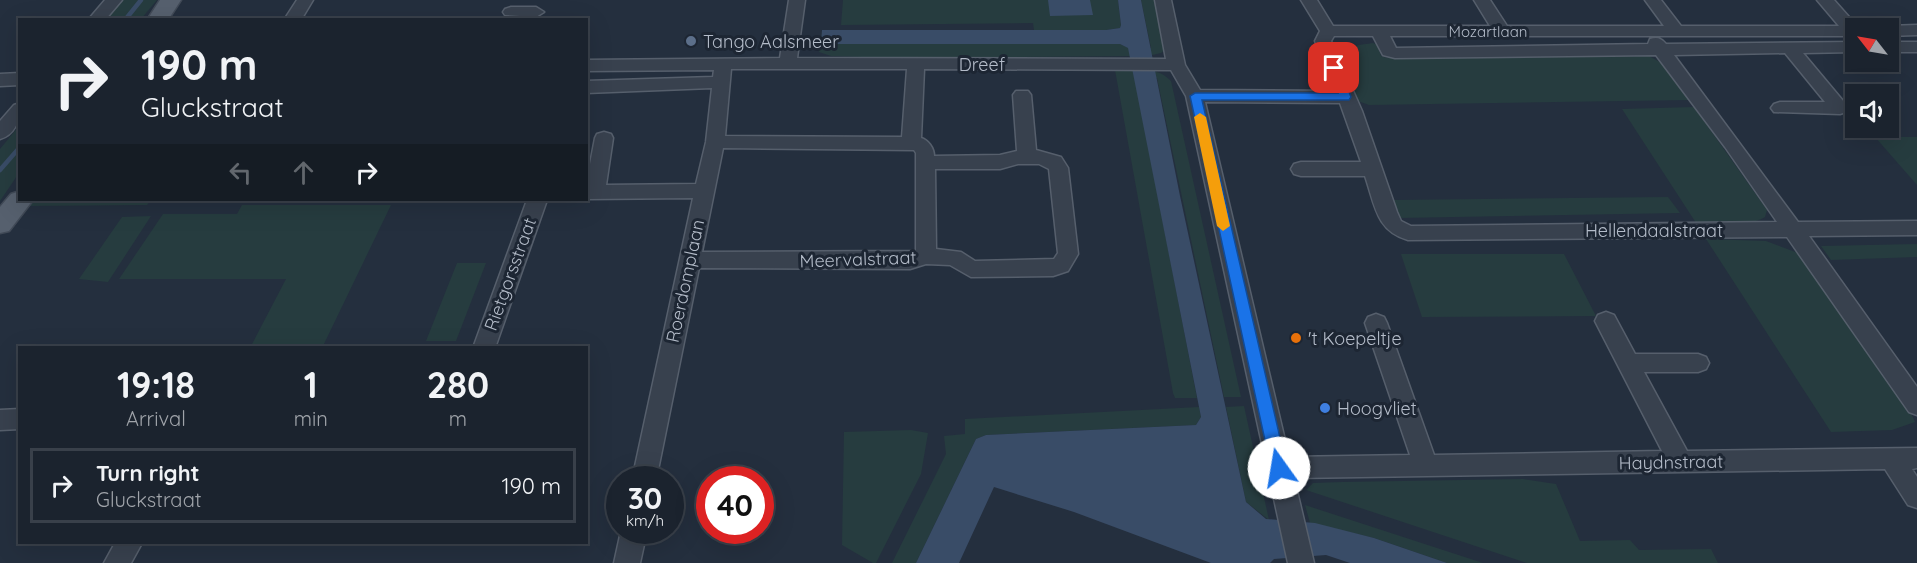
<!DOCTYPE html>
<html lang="en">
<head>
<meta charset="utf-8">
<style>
	:root { --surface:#1b232e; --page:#242b36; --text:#f1f3f6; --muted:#a0a4aa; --line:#39404a }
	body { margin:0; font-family:Quicksand,sans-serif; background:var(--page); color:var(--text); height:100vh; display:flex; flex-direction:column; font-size:22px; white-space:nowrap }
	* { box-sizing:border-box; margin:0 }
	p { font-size:20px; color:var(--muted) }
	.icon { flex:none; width:33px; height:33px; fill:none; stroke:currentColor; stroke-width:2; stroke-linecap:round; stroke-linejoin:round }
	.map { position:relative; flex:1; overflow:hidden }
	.drawer { position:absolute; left:18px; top:346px; width:570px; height:198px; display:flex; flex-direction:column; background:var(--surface); border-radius:0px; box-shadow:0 6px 24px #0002,0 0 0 2px var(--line) }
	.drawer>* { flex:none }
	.top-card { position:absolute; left:18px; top:18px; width:570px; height:183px; border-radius:0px; box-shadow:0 6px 24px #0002,0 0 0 2px var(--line); background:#1b232e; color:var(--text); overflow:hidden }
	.needle { width:39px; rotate:301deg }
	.fabs { position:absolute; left:1845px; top:18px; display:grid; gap:12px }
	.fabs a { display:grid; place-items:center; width:54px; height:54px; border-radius:0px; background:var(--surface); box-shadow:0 6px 24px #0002,0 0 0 2px var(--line); font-size:30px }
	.speed { position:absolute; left:606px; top:466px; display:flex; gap:12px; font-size:30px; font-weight:700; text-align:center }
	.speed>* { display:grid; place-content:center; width:78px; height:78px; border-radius:50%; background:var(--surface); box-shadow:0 6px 24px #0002,0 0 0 2px var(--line); line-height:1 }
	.speed small { font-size:15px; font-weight:400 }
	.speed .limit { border:9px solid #d22; background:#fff; color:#111 }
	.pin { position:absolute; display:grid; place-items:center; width:51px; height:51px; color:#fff; margin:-26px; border-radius:12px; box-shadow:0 3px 9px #0006 }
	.me { position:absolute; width:66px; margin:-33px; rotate:347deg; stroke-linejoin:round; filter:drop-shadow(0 0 4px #0008) }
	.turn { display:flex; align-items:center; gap:21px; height:126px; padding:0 24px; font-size:27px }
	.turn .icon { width:78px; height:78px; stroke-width:2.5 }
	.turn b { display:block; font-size:42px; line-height:51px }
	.lanes { display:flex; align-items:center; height:57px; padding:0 24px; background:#0003; justify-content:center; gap:30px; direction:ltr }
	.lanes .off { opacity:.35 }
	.eta { display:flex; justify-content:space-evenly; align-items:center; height:102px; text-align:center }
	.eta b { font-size:36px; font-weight:700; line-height:42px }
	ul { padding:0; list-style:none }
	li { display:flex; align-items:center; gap:18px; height:75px; margin:0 12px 9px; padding:0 12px; border:3px solid var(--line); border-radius:0px }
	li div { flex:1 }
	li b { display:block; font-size:22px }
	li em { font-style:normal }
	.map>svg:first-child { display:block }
	.green { fill:#263c3f }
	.water { fill:#394c67 }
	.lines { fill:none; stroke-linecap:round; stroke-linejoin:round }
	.stream { stroke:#394c67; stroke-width:4.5 }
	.minor-casing { stroke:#565f6c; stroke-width:3 }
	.major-casing { stroke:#414a57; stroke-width:3 }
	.minor { fill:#38414e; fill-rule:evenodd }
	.major { fill:#56606e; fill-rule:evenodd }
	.route { fill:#1a73e8; stroke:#114b97; stroke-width:1.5 }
	.slow { fill:#f59e0b }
	.service-dot { fill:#5c6f8a; stroke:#1d2633; stroke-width:2 }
	.food-dot { fill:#e8710a; stroke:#1d2633; stroke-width:2 }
	.shop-dot { fill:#3f7fe0; stroke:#1d2633; stroke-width:2 }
	.labels { text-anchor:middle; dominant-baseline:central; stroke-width:6; stroke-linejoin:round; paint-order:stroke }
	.far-street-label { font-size:15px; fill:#b4bcc9; stroke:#1d2633 }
	.poi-label { font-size:18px; fill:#b4bcc9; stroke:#1d2633; text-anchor:start }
	.street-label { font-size:18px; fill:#b4bcc9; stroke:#1d2633 }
</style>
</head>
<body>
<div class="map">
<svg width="1917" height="563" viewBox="0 0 1917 563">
	<rect width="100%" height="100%" fill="#242f3e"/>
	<!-- green -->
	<path class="green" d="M120,0H157L141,19L103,20Z
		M843,0H1118L1121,25L1120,28L1106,30H1034L1033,23L841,25Z
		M1141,0H1158L1167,48L1161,53L1148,56L890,58L831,56L819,52L822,30L821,44H1120L1129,48H1151Z
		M1373,43L1378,45L1381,56L1387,58L1649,56L1665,65L1690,100L1369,105L1358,101C1355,89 1340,54 1354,47C1359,44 1368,44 1373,43Z
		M1115,70C1135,70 1156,65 1171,81L1241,397H1224L1157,78H1135L1197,398H1175L1173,393Z
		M1694,107L1767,210L1765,217C1746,228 1720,225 1698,226L1622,109Z
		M19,126V173L0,201V149Z
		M1875,137H1917V185Z
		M1668,197L1680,213L1398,218L1392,200Z
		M31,200H151L147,205L25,206Z
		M242,205H391L323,346H251L286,279H119L163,214H237Z
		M151,216L108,282L79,279L122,217Z
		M1706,239L1766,241L1798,253L1909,409L1915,422L1892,430L1831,432Z
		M1917,244V257L1831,260L1821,246Z
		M1401,254H1564L1596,316L1422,317Z
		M457,263H486L456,341H426Z
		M1244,406L1269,520L1246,502L1226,407Z
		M1199,407L1201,417L1196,425L986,435L976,439L916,563H892L946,454L944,436L965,434V419Z
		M911,430L928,433L921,474L876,563H873L842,545L844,432Z
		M1523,479L1556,484L1580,541L1630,540L1639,550L1711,549L1718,563H1527L1306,490L1313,483L1342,482Z
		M1305,505L1483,563H1447L1374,538L1310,523Z"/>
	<!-- water -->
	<path class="water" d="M1048,0H1090L1093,15L1050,16Z
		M1118,0H1141L1180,196L1246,502L1266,519L1315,523L1374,538L1447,563H1350L1326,555L1274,559L1270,563H1211L1074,512L994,487L959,563H916L976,439L986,435L1196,425L1201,417L1128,48L1120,44H821L822,30H1106L1120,28L1121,25Z"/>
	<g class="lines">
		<!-- stream -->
		<path class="stream" d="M125,20L141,0
			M0,170L20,147"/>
		<!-- minor casing -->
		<g class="minor-casing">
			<path id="minor" d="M105,0H122L105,20H88Z
				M297,0H313L301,20H284Z
				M789,0H805L797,58L1166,59L1155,0H1171L1185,65L1200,90L1336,91L1315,41L1320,31L1301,0H1317L1333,26H1490L1474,0H1490L1507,26H1664L1645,0H1661L1681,26H1839L1817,0H1834L1857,26L1863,28H1856V36H1390L1396,48L1648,44L1650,39C1657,37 1661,38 1666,44L1856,42V52L1803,53L1849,108L1846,112L1840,114L1774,112L1771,108L1774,104L1780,102H1825L1785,53L1674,55L1798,222L1917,221V235L1809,236L1917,387V415L1909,412L1787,237L1408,240C1376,231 1375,205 1365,176H1301L1294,174L1291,169L1294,164L1301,162H1361L1340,103L1205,102L1289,457L1410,455L1365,323L1368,317L1376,314L1384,317L1387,323L1434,455L1662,451L1595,321L1598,315L1606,312L1614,315L1635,354H1698L1706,357L1709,363L1706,369L1698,372H1644L1687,451L1917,448V468L1912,469L1917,477V508L1908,505L1885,469L1294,478L1314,563H1288L1186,96L1171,70L924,69L921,138C928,140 934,148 934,156L1000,155L1017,151L1013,95L1016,91H1028L1031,95L1036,150L1061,157L1068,168L1078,254L1068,271L1053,276L971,277L950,265L926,264L910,269L699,268L656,480H632L693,198L586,199V185L595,138L597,134L604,132L611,134L613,138L606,185L696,184L706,142L712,88L586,93V81L713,77L714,70L586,71V60L780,58ZM1334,36H1373L1383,55L1395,58L1656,55L1725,147L1777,222L1411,226L1401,221L1397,212L1362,111L1331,41ZM731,69H907L902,137L725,136ZM723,148L914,150L916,153V251L702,252ZM1018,164H1039L1049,169L1058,253L1054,259L975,261L961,252L936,249L935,169H1000Z
				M511,7H536L544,12L536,17L505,15L503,12L505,9Z
				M1917,25V35L1888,36V28H1881L1888,26Z
				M1888,42H1917V52H1888Z
				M20,73V85L0,86V74Z
				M20,103C20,118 17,134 0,139V121L14,105Z
				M527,200H547L495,348H473Z
				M20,409V429L0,430V410Z
				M621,531H647L640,563H614Z
				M115,543H142L131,563H104Z"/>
		</g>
		<!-- major casing -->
		<g class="major-casing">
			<path id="major" d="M160,0H181L168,20H147Z
				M20,191V200H33L9,231L0,233V207L11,194Z"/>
		</g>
		<!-- minor -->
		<use href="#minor" class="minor"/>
		<!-- major -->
		<use href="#major" class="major"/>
	</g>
	<!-- route -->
	<path class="route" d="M1334,64L1340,68L1351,97L1349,100H1202L1287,468L1284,473L1279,475L1273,473L1271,468L1190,96L1195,93H1338L1328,68Z"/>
	<!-- slow -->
	<path class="slow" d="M1200,113L1206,117L1230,226L1223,231L1217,226L1194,117Z"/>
	<!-- markers -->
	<circle class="service-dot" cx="691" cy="41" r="6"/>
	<circle class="food-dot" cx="1296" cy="338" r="6"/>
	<circle class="shop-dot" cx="1325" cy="408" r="6"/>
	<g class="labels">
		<!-- far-street labels -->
		<g class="far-street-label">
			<text x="1488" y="31">Mozartlaan</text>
		</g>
		<!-- poi labels -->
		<g class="poi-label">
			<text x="703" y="41">Tango Aalsmeer</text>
			<text x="1308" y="338">'t Koepeltje</text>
			<text x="1337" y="408">Hoogvliet</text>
		</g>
		<!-- street labels -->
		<g class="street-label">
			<text x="982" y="64">Dreef</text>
			<text x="1654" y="230">Hellendaalstraat</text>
			<text transform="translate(858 259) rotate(-2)">Meervalstraat</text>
			<text transform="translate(510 274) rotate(-70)">Rietgorsstraat</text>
			<text transform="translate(685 281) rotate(-78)">Roerdomplaan</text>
			<text transform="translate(1671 462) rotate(-1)">Haydnstraat</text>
		</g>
	</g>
</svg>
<div class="fabs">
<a><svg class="needle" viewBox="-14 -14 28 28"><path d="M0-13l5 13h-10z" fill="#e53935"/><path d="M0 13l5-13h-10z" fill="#a0a4aa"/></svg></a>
<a><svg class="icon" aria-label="sound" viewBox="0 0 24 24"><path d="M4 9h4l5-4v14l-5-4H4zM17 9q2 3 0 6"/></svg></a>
</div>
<div class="speed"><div>30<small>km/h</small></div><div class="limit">40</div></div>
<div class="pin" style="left:1334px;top:68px;background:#d93025"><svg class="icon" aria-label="arrive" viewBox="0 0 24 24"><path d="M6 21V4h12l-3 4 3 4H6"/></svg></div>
<svg class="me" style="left:1279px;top:468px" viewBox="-20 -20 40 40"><circle r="19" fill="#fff"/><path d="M0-13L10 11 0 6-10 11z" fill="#1a73e8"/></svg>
<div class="top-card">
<div class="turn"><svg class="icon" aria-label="right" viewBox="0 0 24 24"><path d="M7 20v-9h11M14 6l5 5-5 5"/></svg><div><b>190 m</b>Gluckstraat</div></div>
<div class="lanes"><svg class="icon off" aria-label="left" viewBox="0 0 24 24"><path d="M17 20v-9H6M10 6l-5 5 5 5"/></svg><svg class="icon off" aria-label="ahead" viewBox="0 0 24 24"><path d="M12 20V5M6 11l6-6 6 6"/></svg><svg class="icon" aria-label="right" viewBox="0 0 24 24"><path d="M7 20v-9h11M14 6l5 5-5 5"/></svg></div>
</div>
<section class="drawer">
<div class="eta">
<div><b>19:18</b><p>Arrival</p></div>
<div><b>1</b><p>min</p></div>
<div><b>280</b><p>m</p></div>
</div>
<ul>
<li><svg class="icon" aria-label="right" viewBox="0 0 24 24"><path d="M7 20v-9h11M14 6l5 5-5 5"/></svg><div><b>Turn right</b><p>Gluckstraat</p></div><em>190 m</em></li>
</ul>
</section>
</div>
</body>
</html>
